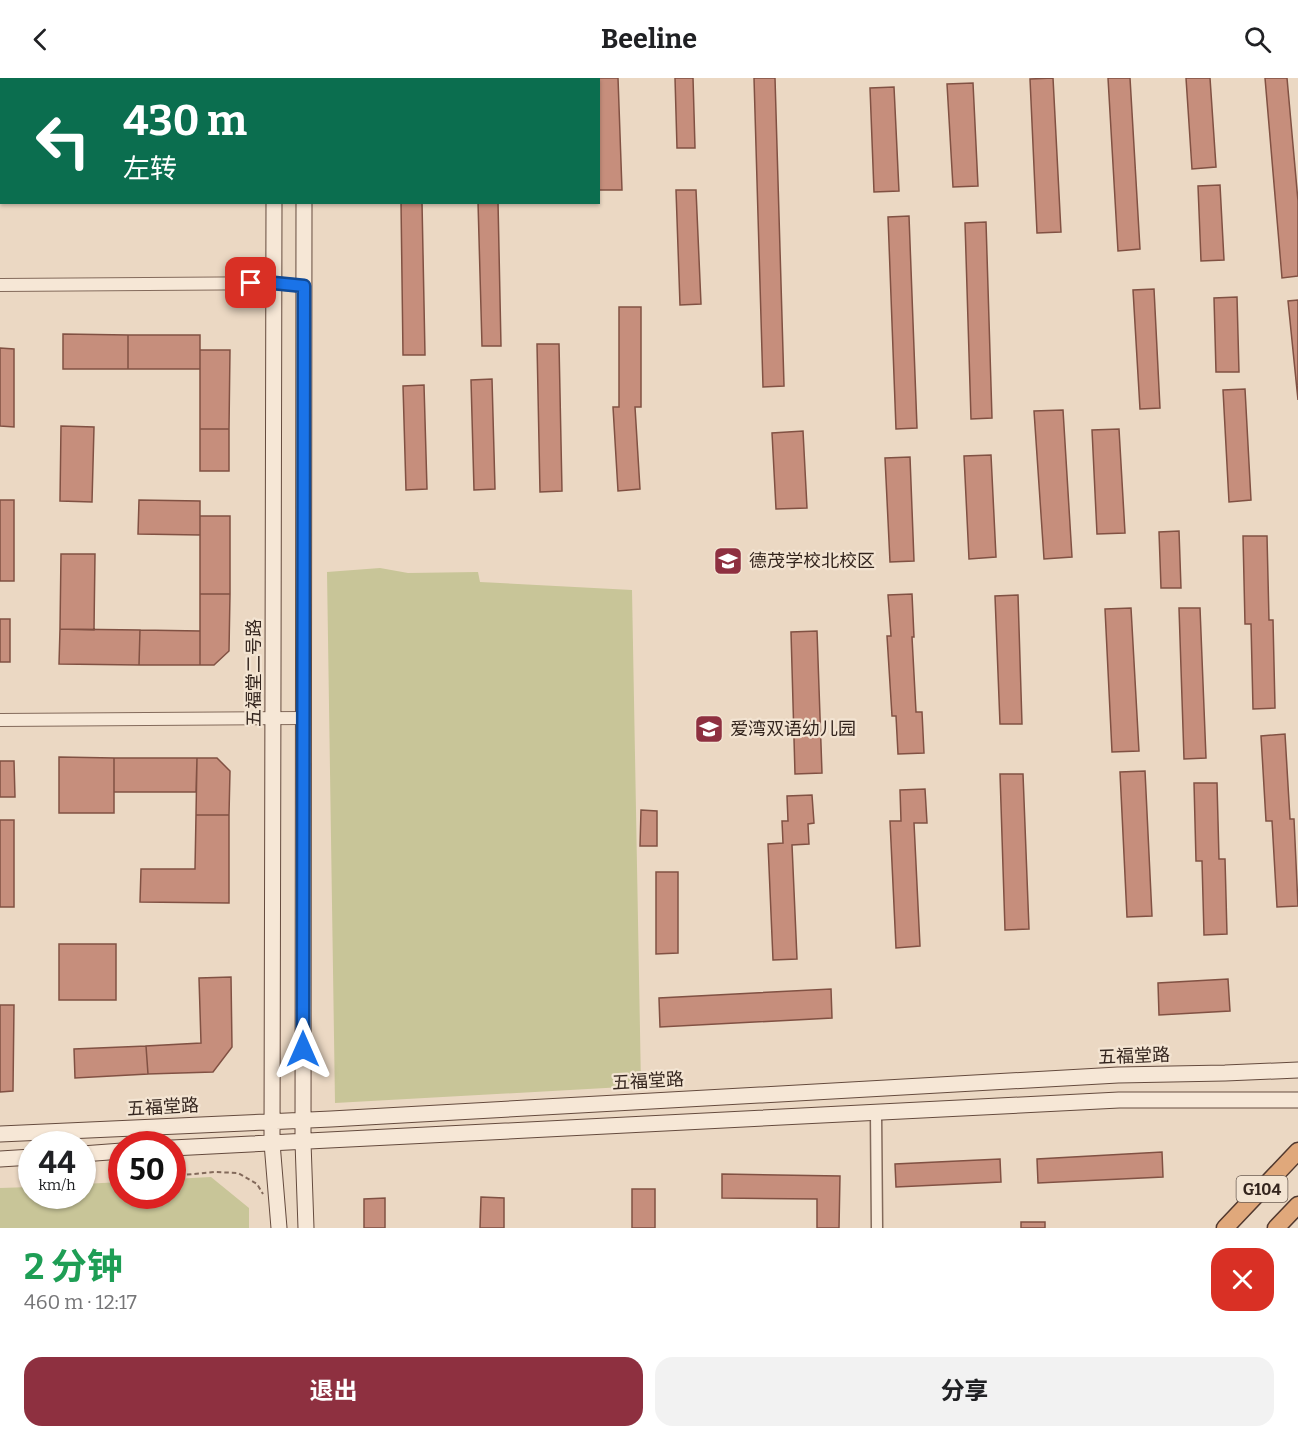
<!DOCTYPE html>
<html lang="zh">
<head>
<meta charset="utf-8">
<style>
	:root { --surface:#fff; --page:#f2f2f2; --text:#202124; --muted:#757577; --accent:#8e3040 }
	body { margin:0; font-family:Bitter,"Noto Sans SC",serif; background:var(--page); color:var(--text); height:100vh; display:flex; flex-direction:column; font-size:22px; white-space:nowrap }
	* { box-sizing:border-box; margin:0 }
	p { font-size:20px; color:var(--muted) }
	.icon { flex:none; width:33px; height:33px; fill:none; stroke:currentColor; stroke-width:2; stroke-linecap:round; stroke-linejoin:round }
	.map { position:relative; height:1150px; overflow:hidden }
	.sheet { display:flex; flex-direction:column; background:var(--surface); flex:1 }
	.sheet>* { flex:none }
	.hud { position:absolute; left:0px; top:0px; width:600px; height:126px; box-shadow:0 2px 4px #0004; background:#0b6e4f; color:#fff; overflow:hidden }
	.speed { position:absolute; left:18px; top:1053px; display:flex; gap:12px; font-size:30px; font-weight:700; text-align:center }
	.speed>* { display:grid; place-content:center; width:78px; height:78px; border-radius:50%; background:var(--surface); box-shadow:0 2px 4px #0004; line-height:1 }
	.speed small { font-size:15px; font-weight:400 }
	.speed .limit { border:9px solid #d22; background:#fff; color:#111 }
	.pin { position:absolute; display:grid; place-items:center; width:51px; height:51px; color:#fff; margin:-26px; border-radius:12px; box-shadow:0 3px 9px #0006 }
	.me { position:absolute; width:66px; margin:-33px; rotate:0deg; stroke-linejoin:round; filter:drop-shadow(0 0 4px #0008) }
	.turn { display:flex; align-items:center; gap:21px; height:126px; padding:0 24px; font-size:27px }
	.turn .icon { width:78px; height:78px; stroke-width:2.5 }
	.turn b { display:block; font-size:42px; line-height:51px }
	.round { display:grid; place-items:center; flex:none; width:63px; height:63px; border-radius:18px; background:var(--page) }
	.head { display:flex; align-items:center; justify-content:space-between; height:102px; padding:0 24px }
	h1 { font-size:36px; font-weight:700; line-height:45px; color:#1e9e55 }
	.button { display:flex; gap:12px; margin-top:auto; padding:12px 24px }
	.button a { flex:1; height:69px; border-radius:18px; background:var(--accent); color:#fff; font-size:24px; font-weight:700; line-height:69px; text-align:center }
	.button a+a { background:var(--page); color:var(--text) }
	header { display:flex; justify-content:space-between; align-items:center; height:78px; padding:0 24px; background:var(--surface); font-size:27px; font-weight:700 }
	.map>svg:first-child { display:block }
	.green { fill:#c8c598 }
	.building { fill:#c68e7c; stroke:#815143; stroke-width:1.5 }
	.lines { fill:none; stroke-linecap:round; stroke-linejoin:round }
	.minor-casing { stroke:#836a5b; stroke-width:13 }
	.tertiary-casing { stroke:#836a5b; stroke-width:14 }
	.secondary-casing { stroke:#654b3e; stroke-width:17 }
	.trunk-casing { stroke:#51392f; stroke-width:19 }
	.path { stroke:#836a5b; stroke-width:2; stroke-dasharray:4.5 3; stroke-linecap:butt }
	.minor { stroke:#f6e7d6; stroke-width:10 }
	.tertiary { stroke:#f6e7d6; stroke-width:12 }
	.secondary { stroke:#f6e7d6; stroke-width:15 }
	.trunk { stroke:#e0a87b; stroke-width:16 }
	.route-casing { stroke:#114b97; stroke-width:15 }
	.route { stroke:#1a73e8; stroke-width:10 }
	.labels { text-anchor:middle; dominant-baseline:central; stroke-width:4.5; stroke-linejoin:round; paint-order:stroke }
	.shield { fill:#f3e4d2; stroke:#6d5e54; stroke-width:1.5 }
	.shield-label { font-size:16px; font-weight:bold; fill:#34251e }
	.poi-label { font-size:18px; fill:#34251e; stroke:#f3e4d2; text-anchor:start }
	.street-label { font-size:18px; fill:#34251e; stroke:#f3e4d2 }
</style>
</head>
<body>
<header><svg class="icon" aria-label="back" viewBox="0 0 24 24"><path d="M15 5l-7 7 7 7"/></svg>Beeline<svg class="icon" aria-label="search" viewBox="0 0 24 24"><circle cx="10" cy="10" r="6"/><path d="M15 15l6 6"/></svg></header>
<div class="map">
<svg width="1298" height="1150" viewBox="0 0 1298 1150">
	<rect width="100%" height="100%" fill="#ebd8c3"/>
	<!-- green -->
	<path class="green" d="M380,490L408,495L478,494L480,504L632,512L641,1008L335,1025L327,494Z
		M211,1099L249,1130V1150H0V1110L31,1109L32,1118H82L83,1106L121,1104L122,1118H172L173,1101Z"/>
	<!-- building -->
	<path class="building" d="M596,0H618L622,112H599L598,2H596Z
		M675,0H693L695,70H677Z
		M754,0H775L784,308L763,309Z
		M1053,0L1061,154L1037,155L1030,1Z
		M1108,0H1130L1140,171L1118,173Z
		M1186,0H1210L1216,89L1192,91Z
		M1265,0H1287L1298,123V198L1282,200Z
		M973,5L978,108L953,109L947,6Z
		M894,9L899,113L874,114L870,10Z
		M1220,107L1224,182L1201,183L1198,108Z
		M676,112H696L701,226L680,227Z
		M401,124H422L425,277H403Z
		M478,124H498L501,268H482Z
		M909,138L917,350L896,351L888,139Z
		M986,144L992,340L971,341L965,145Z
		M1154,211L1160,330L1140,331L1133,212Z
		M1237,219L1239,294H1216L1214,220Z
		M1298,222V322L1288,223Z
		M619,229H641V329H635L640,411L618,413L613,329H619Z
		M63,256L128,257V291H63Z
		M128,257H200V291H128Z
		M537,266H559L562,413L540,414Z
		M0,270L14,271V349L0,348Z
		M200,272H230L229,351H200Z
		M492,301L495,411L474,412L471,302Z
		M424,307L427,411L406,412L403,308Z
		M1245,311L1251,422L1229,424L1223,312Z
		M1063,332L1072,479L1044,481L1034,333Z
		M61,348L94,349L92,424L60,423Z
		M200,351H229V393H200Z
		M1119,351L1125,455L1097,456L1092,352Z
		M803,353L807,430L776,431L772,355Z
		M991,377L996,479L969,481L964,378Z
		M910,379L914,483L890,484L885,380Z
		M0,422H14V503H0Z
		M139,422L200,423V457L138,456Z
		M200,438H230V516H200Z
		M1179,453L1181,510H1161L1159,454Z
		M1243,458H1267L1269,542H1273L1275,630L1253,631L1251,546H1245Z
		M61,476H95L94,552L60,551Z
		M200,516H230L229,573L214,587H200Z
		M912,516L914,559H912L916,634H922L924,675L898,676L896,638H892L887,558H891L888,517Z
		M1018,517L1022,646H1000L995,518Z
		M1131,530L1139,673L1112,674L1105,531Z
		M1179,530H1200L1206,680L1184,681Z
		M0,541H10V584H0Z
		M60,551L140,552L139,587L59,586Z
		M140,552L200,553V587H139Z
		M817,553L822,695L795,696L791,554Z
		M1285,656L1290,741H1294L1298,828L1277,829L1272,743H1266L1261,658Z
		M59,679L114,680V735H59Z
		M114,680H197L196,714H114Z
		M197,680H217L230,693L229,737H196Z
		M0,683H14L15,719H0Z
		M1145,693L1152,838L1127,839L1120,694Z
		M1000,696H1023L1029,851L1005,852Z
		M1194,705H1217L1219,781H1225L1227,856L1204,857L1202,783H1196Z
		M925,711L927,745H914L920,868L896,870L890,743H901L900,712Z
		M812,717L814,745L808,746L809,766L792,767L797,881L773,882L768,766L783,765L782,743H788L787,718Z
		M641,732L657,733V768H640Z
		M196,737H229V825L140,824L141,791H195Z
		M0,742H14V829H0Z
		M656,794H678V875L656,876Z
		M59,866H116V922H59Z
		M231,899L232,969L213,994L148,996L146,968L201,965L199,900Z
		M1228,901L1230,933L1159,937L1158,905Z
		M831,911L832,940L660,949L659,920Z
		M0,927H14L13,1013L0,1014Z
		M146,968L148,996L75,1000L74,971Z
		M1162,1074L1163,1099L1038,1105L1037,1081Z
		M1000,1081L1001,1104L896,1109L895,1086Z
		M722,1096L840,1098L839,1150H817V1121L722,1120Z
		M632,1111H655V1150H632Z
		M481,1119L504,1120V1150H480Z
		M385,1120V1150H364V1121Z
		M1021,1144H1045V1150H1021Z"/>
	<g class="lines">
		<!-- minor casing -->
		<g class="minor-casing">
			<path id="minor" d="M876,1035L877,1150"/>
		</g>
		<!-- tertiary casing -->
		<g class="tertiary-casing">
			<path id="tertiary" d="M0,207L274,205L304,208
				M0,642L304,640"/>
		</g>
		<!-- secondary casing -->
		<g class="secondary-casing">
			<path id="secondary" d="M275,2V0
				M304,2V0
				M274,124L272,1065L279,1150
				M304,124L303,1064L306,1150
				M0,1056L331,1041L1118,997L1225,995L1298,992
				M172,1070L1119,1022H1298
				M82,1076L122,1073
				M0,1081L32,1079"/>
		</g>
		<!-- trunk casing -->
		<g class="trunk-casing">
			<path id="trunk" d="M1225,1150L1298,1073
				M1276,1150L1298,1127"/>
		</g>
		<!-- path -->
		<path class="path" d="M172,1098L215,1094L238,1095L257,1106L263,1116"/>
		<!-- minor -->
		<use href="#minor" class="minor"/>
		<!-- tertiary -->
		<use href="#tertiary" class="tertiary"/>
		<!-- secondary -->
		<use href="#secondary" class="secondary"/>
		<!-- trunk -->
		<use href="#trunk" class="trunk"/>
	</g>
	<g class="lines">
		<!-- route casing -->
		<g class="route-casing">
			<path id="route" d="M251,205H274L304,208L303,971"/>
		</g>
		<!-- route -->
		<use href="#route" class="route"/>
	</g>
	<!-- icons -->
	<defs>
		<g id="school-square" transform="scale(1.5)"><rect x="-9" y="-9" width="18" height="18" rx="4" fill="#8e3040" stroke="#f3e4d2"/><path d="M0-5L7-2L0 1L-7-2ZM-4 1L0 2.5L4 1V4Q0 6-4 4Z" fill="#fff"/></g>
	</defs>
	<g fill-rule="evenodd">
		<use href="#school-square" x="728" y="483"/>
		<use href="#school-square" x="709" y="651"/>
	</g>
	<g class="labels">
		<!-- shield labels -->
		<rect class="shield" x="1236.5" y="1098" width="51" height="26" rx="4.5"/>
		<g class="shield-label">
			<text x="1262" y="1111">G104</text>
		</g>
		<!-- poi labels -->
		<g class="poi-label">
			<text x="749" y="483">德茂学校北校区</text>
			<text x="730" y="651">爱湾双语幼儿园</text>
		</g>
		<!-- street labels -->
		<g class="street-label">
			<text transform="translate(254 595) rotate(-90)">五福堂二号路</text>
			<text transform="translate(1134 978) rotate(-2)">五福堂路</text>
			<text transform="translate(648 1003) rotate(-3)">五福堂路</text>
			<text transform="translate(163 1029) rotate(-3)">五福堂路</text>
		</g>
	</g>
</svg>
<div class="speed"><div>44<small>km/h</small></div><div class="limit">50</div></div>
<div class="pin" style="left:251px;top:205px;background:#d93025"><svg class="icon" aria-label="arrive" viewBox="0 0 24 24"><path d="M6 21V4h12l-3 4 3 4H6"/></svg></div>
<svg class="me" style="left:303px;top:971px" viewBox="-20 -20 40 40"><path d="M0-17L14 15 0 8-14 15z" fill="#1a73e8" stroke="#fff" stroke-width="4"/></svg>
<div class="hud">
<div class="turn"><svg class="icon" aria-label="left" viewBox="0 0 24 24"><path d="M17 20v-9H6M10 6l-5 5 5 5"/></svg><div><b>430 m</b>左转</div></div>
</div>
</div>
<section class="sheet">
<div class="head"><div><h1>2 分钟</h1><p>460 m · 12:17</p></div><a class="round" style="background:#d93025;color:#fff"><svg class="icon" aria-label="close" viewBox="0 0 24 24"><path d="M6 6l12 12M18 6L6 18"/></svg></a></div>
<div class="button"><a>退出</a><a>分享</a></div>
</section>
</body>
</html>
